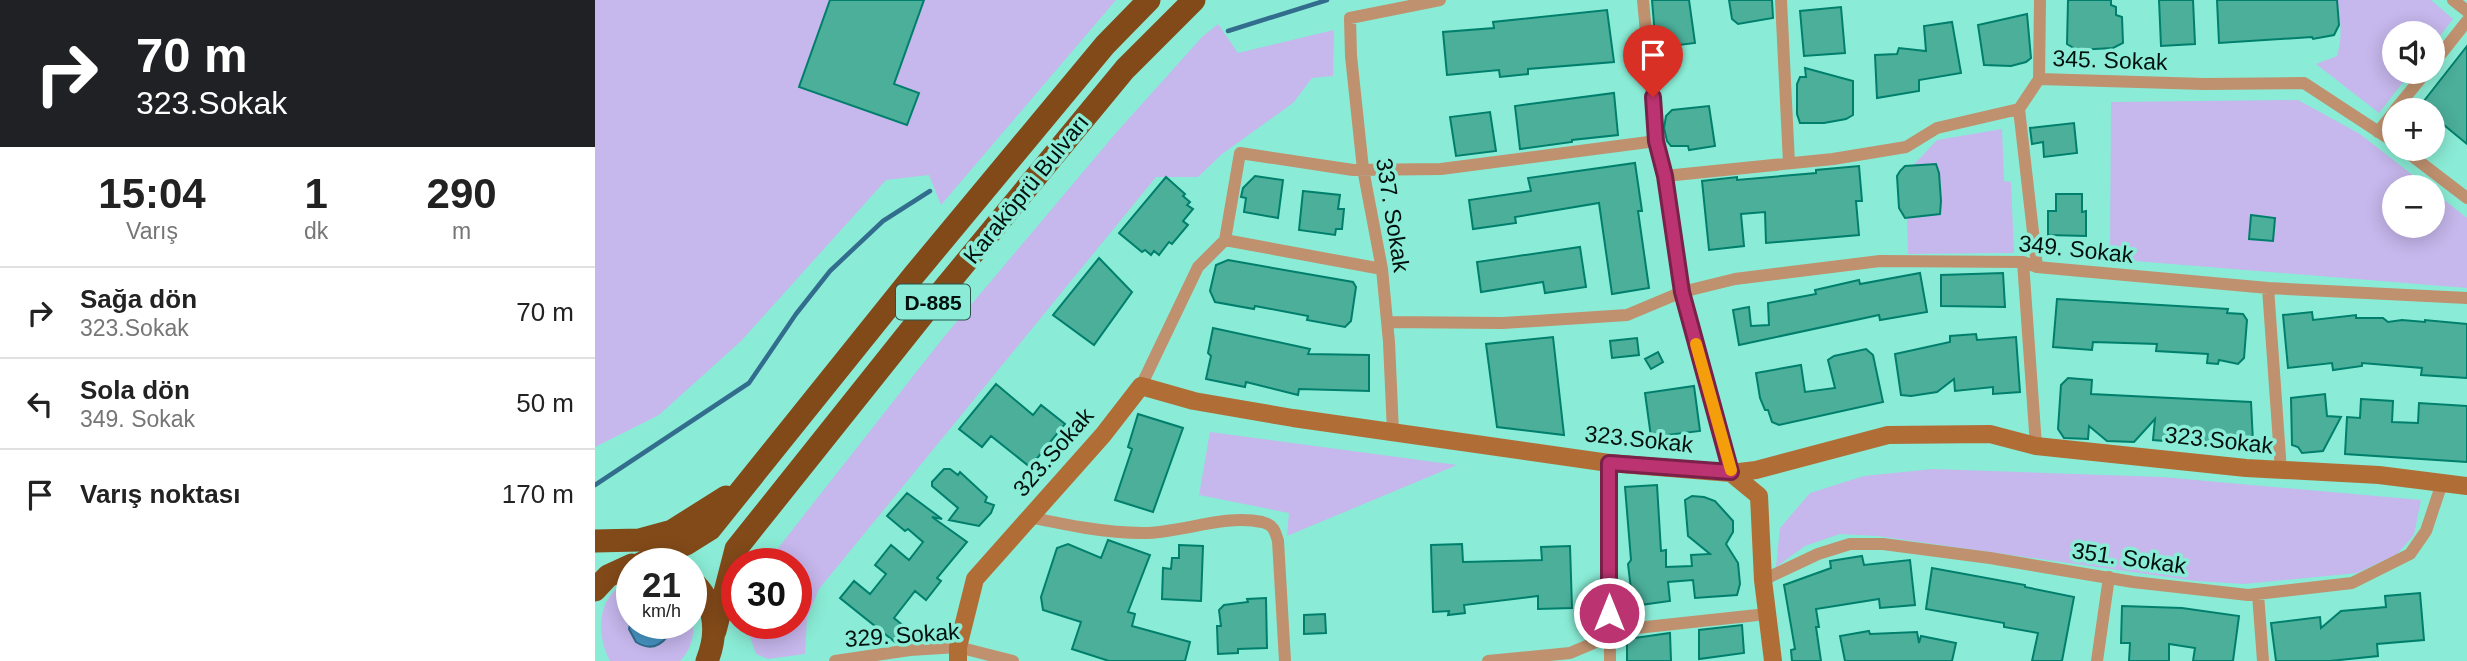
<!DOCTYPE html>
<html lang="tr">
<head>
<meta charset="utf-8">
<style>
	:root { --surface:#fff; --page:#f6f6f6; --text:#222; --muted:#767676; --line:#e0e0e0 }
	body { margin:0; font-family:Helvetica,sans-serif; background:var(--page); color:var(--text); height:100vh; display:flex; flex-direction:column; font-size:26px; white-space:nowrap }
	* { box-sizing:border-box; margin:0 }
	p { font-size:23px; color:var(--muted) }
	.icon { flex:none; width:38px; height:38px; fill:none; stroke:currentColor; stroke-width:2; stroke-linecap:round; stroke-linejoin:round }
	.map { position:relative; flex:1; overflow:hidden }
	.panel { display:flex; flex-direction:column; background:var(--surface); width:595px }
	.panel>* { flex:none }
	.banner { background:#202124; color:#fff; overflow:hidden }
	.tools { position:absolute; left:1787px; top:21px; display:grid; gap:14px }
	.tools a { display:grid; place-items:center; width:63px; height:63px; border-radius:50%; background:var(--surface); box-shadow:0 4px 18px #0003; font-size:35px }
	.speed { position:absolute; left:21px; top:548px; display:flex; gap:14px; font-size:35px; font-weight:700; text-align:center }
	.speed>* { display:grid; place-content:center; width:91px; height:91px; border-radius:50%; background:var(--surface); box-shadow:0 4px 18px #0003; line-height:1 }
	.speed small { font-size:18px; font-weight:400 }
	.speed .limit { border:10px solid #d22; background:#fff; color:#111 }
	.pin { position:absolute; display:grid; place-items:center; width:60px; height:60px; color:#fff; margin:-72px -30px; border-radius:50% 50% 50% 0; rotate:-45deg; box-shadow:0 0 7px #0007 }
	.pin .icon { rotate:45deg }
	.me { position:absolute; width:77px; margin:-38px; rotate:0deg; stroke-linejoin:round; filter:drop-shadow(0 0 5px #0008) }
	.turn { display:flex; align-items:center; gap:24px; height:147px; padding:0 21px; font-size:32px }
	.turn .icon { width:91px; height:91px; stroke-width:2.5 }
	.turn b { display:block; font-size:49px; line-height:60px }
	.eta { display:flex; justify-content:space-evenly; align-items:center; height:119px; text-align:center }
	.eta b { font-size:42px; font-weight:700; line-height:49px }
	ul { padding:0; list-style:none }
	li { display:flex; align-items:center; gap:21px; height:91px; padding:0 21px; border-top:2px solid var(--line) }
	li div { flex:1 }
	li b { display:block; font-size:26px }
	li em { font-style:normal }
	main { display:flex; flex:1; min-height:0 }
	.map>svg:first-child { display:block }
	.green { fill:#c6b7ec }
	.water { fill:#4795c4; stroke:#326d8d; stroke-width:2 }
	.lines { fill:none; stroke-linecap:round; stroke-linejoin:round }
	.stream { stroke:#326d8d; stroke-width:4.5 }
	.building { fill:#4baf9a; stroke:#007f6c; stroke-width:2 }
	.street { stroke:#bf916f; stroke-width:12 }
	.secondary { stroke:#b16d36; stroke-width:18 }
	.highway { stroke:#834a19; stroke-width:23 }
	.route-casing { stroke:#7a2149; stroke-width:18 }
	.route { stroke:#bb3370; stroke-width:12 }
	.slow { stroke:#f59e0b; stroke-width:12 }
	.labels { text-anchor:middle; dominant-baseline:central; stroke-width:7; stroke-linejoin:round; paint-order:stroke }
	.shield { fill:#8aecd6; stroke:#295349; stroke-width:2 }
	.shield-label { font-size:21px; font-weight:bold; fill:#00110d }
	.street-label { font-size:23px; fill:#00110d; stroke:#8aecd6 }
</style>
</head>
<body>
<main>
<section class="panel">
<div class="banner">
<div class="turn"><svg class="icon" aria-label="right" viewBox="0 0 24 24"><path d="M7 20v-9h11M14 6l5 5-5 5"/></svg><div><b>70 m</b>323.Sokak</div></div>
</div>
<div class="eta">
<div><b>15:04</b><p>Varış</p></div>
<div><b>1</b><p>dk</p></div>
<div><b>290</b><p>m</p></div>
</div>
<ul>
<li><svg class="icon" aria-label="right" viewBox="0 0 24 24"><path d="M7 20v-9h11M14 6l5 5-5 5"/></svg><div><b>Sağa dön</b><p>323.Sokak</p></div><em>70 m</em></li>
<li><svg class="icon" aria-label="left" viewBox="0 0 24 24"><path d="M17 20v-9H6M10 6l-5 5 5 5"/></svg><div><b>Sola dön</b><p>349. Sokak</p></div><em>50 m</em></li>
<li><svg class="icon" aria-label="arrive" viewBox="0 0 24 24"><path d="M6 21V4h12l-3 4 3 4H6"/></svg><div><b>Varış noktası</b></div><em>170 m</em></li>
</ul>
</section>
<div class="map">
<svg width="1872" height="661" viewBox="0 0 1872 661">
	<rect width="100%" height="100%" fill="#8aecd6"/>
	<!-- green -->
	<path class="green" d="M0,0H521L346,205L334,175L291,180L146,341L64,415L0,447Z
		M1741,0H1836L1858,19L1838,45V33H1799V72H1816L1784,113L1721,64L1742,56C1747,38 1747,19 1741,0Z
		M623,24L643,53L739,30L738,76L717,78L698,103L627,154L603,177H561L224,589L212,618L210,654L173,659L161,654L154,634L155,623H201V564L175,563L180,552L348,338L520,134L607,37Z
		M1703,100L1765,134L1833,187H1799V226H1838V191L1872,218V288L1515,259L1516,102Z
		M1407,129L1409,181L1416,182L1419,253L1313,254L1311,173L1342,140Z
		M615,432L862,465L692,536L694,513L604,495Z
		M1338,469L1567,477L1826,500L1819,535L1802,554L1762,573L1649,584L1601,581L1282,536L1245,534L1210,546L1181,567L1185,528L1215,493L1269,476Z
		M37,580V614L34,629L75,631L76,623H96V609C100,628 100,646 85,661H15C0,633 2,592 37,580Z"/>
	<!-- water -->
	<path class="water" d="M37,614V623H76L72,637C63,648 52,649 41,642L34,629Z"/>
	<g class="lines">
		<!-- stream -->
		<path class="stream" d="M633,31L732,0
			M0,485L154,383L201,314L235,271L288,221L335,191"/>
	</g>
	<!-- building -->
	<path class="building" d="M235,0H329L299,84L324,93L312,125L204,87Z
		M1057,0H1094L1100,43L1061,48Z
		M1134,0H1177L1178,18L1143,24L1137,19Z
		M1473,0H1516V5L1521,7V15L1527,17L1528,43L1518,48L1482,50L1472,44Z
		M1564,0H1598L1600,44L1566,46Z
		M1622,0H1742L1744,25L1739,35L1718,39L1717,37L1624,43Z
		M1246,7L1250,53L1209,56L1205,11Z
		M1012,10L1019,62L933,69V74L905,77L904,70L852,75L848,32L899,28L898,22Z
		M1432,14L1436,58L1431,62L1416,66L1389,65L1383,25Z
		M1357,22L1366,73L1324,80V91L1282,98L1280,55L1302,54L1304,48L1331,51L1329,26Z
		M1872,46V144L1838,116V110H1831L1825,106Z
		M1210,68L1258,81V115L1251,119L1229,123H1205L1202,114V84L1205,77H1211Z
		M1019,93L1023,135L977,140V142L925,149L920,106Z
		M1114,106L1120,146L1094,150L1093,146H1076L1072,141L1069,128L1071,116L1077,110Z
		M895,112L901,151L861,156L855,117Z
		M1479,123L1482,153L1449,157L1448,142L1437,144L1435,128Z
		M1040,163L1047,211H1043L1054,288L1017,294L1004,203L920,217L921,223L878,229L874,200L936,191L933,178Z
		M1341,164L1344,173L1346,201L1345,214L1310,218L1304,208L1302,176L1305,171L1310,166Z
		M1264,166L1267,201H1261L1264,235L1171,243L1170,212L1146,214L1149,246L1114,250L1107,181L1142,177V180L1221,173V170Z
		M660,176L688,180L683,218L649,212L651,198L646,197L648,188Z
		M571,177L590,194L588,196L595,202L592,205L598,209L588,221L593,225L577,244L574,242L564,255L559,251L556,255L550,250L547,252L524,233Z
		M708,191L745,195L743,209H749L747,229H741L740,235L704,230Z
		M1461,194H1487V212L1491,211V236L1453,235V211H1461Z
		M1656,215L1680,218L1678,241L1654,239Z
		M985,247L991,287L950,293L948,282L886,292L882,262Z
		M504,258L537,292L499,345L458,315Z
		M633,260L758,282L761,287L756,321L750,327L712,320L713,316L660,306L659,309L620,302L615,291L621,265Z
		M1325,273L1332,312L1285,320L1284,315L1144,345L1138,310L1154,307L1156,326L1174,325L1173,303L1221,294L1220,290L1264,280L1265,284Z
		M1408,273L1410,307L1346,306V275Z
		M1462,299L1617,308L1633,309L1632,313L1648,314L1652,320L1649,358L1643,364L1624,360L1623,364L1612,363L1613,354L1561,351L1562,344L1498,342L1497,350L1458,347Z
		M1717,312L1718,320L1761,315V318H1788L1793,322L1807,320L1830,322V320L1872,324V378L1826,375L1827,368L1767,363V366L1738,370L1737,363L1693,368L1688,315Z
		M618,328L715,349L713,354L774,355V391L704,389L703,395L651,382L650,387L611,379L616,356L613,353Z
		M1381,334L1382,340L1421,337L1425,392L1398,394V387L1360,391L1359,379L1342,392L1316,396L1306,395L1300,354L1355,342V336Z
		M958,337L969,435L902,427L891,344Z
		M1042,338L1044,355L1017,358L1015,341Z
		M1271,349L1278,355L1288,402L1184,425L1177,422L1173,410H1170L1165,398L1161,373L1206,365L1210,392L1240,388L1233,360L1239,356Z
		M1063,352L1068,362L1056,369L1050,359Z
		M1473,378L1497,380L1496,394L1656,402L1658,442L1651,448L1618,447L1594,428L1593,443L1558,440L1560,419L1539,442L1512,441L1494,426L1493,439L1469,438L1463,429L1466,385Z
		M401,384L438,415L446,405L470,424L435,467L396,436L387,447L364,429Z
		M1099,386L1105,431L1056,437L1050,393Z
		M1730,394L1732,416L1746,417L1728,451L1707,453L1703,447L1697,445L1696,398Z
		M1766,399L1798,401L1797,422L1823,423L1824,403L1872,406V462L1750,454L1752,417L1765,418Z
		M543,414L588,428L558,512L520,500L537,449L533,447Z
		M349,469H355L363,475L365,472L392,497L390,502L399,505L396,513L384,526L354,520L363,508L337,486V482Z
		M1062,485L1066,551L1071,550V567L1097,566L1096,555L1115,554L1093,536L1090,500L1097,496L1109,497L1120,501L1138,521V532L1131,544L1143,563L1145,584L1142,595L1100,598L1098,580L1073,582L1075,601L1038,606L1033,564L1036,560L1030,487Z
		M312,493L347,519L337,517L372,542L342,578L346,581L331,600L320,591L299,618L311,628L300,642L245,598L259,581L275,594L291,574L280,565L296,545L314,560L328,542L313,529L310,531L292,516Z
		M513,540L555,555L533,612L540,614L537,626L595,642L590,661H514L477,649L486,622L448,610L446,597L462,548L473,544L506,558Z
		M867,544L868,562L947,560L946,547L975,546L977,608L943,609V596L869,605L870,613L853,615L854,611L838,612L836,545Z
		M584,545L608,546L606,601L567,599L568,568L576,569L577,558H584Z
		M1267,556L1269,565L1315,560L1320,605L1285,608L1284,599L1221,609L1224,627H1221L1226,661H1197L1196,650L1200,649L1189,585L1236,568L1235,561Z
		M1337,568L1430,585V587L1479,597L1467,661H1437L1443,633L1409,627V623L1331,609Z
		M1825,593L1829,640L1782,644L1783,656L1735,661H1681L1676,623L1725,617L1726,628L1746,611L1791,607L1790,596Z
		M671,598L672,648L643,649V653L623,654L622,626H626L624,610L629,605L653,602L652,599Z
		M1527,606L1587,608L1644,616L1638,661H1598L1600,648L1574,644V661H1534L1535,643H1526Z
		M730,614L731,633L709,634V615Z
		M1147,625L1149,653L1104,659V630Z
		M1274,631L1275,634L1322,632L1324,643L1326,636L1361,643L1357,661H1250L1245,636Z
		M1075,633L1076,661H1032V639Z"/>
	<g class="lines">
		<!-- street -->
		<path class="street" d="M1048,0L1061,141L1070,176L1087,292L1136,473
			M1186,0L1194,163
			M1858,0L1872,11
			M1838,64L1872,21
			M1444,79L1445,0
			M1424,109L1442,267
			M1800,110L1831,72
			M1783,132L1799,112
			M1808,149L1872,198
			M1070,176L1238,159L1311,147L1342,128L1424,109L1444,79L1609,84L1709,83L1799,142
			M630,240L787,269
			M1428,262L1441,446
			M1673,288L1686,471
			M792,322L908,323L1032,315L1087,292L1140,279L1285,261L1428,262L1442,267L1673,288L1872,298
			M546,386L603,267L630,240L645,153L758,170L846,169L1061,141
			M798,432L794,342L787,269L768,169L756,56L755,18L845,0
			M1014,463L1015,661
			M434,517C472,525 510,533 548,533C587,533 628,514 667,522C679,525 680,531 683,541L690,661
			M1168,580L1223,554L1255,544H1288L1395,558L1538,582L1653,595L1757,583L1815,554L1831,531L1847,483
			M1663,594L1668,661
			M240,661L315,650L363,647L418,661
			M893,661L975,653L1032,629L1172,614
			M1502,661L1514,577"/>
		<!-- secondary -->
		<path class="secondary" d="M1136,473L1164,496L1168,580L1178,661
			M363,661V647L380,579L508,435L546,386L599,401L698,418L1014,463L1136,473L1161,470L1293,435L1395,434L1441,446L1651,468L1784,475L1872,486"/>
		<!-- highway -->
		<path class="highway" d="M0,541L44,540L77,531L131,497
			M47,563L91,544L115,529L319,275L510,45L554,0
			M96,580C120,602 124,631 112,661
			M0,590L13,576L37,565
			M120,631L141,549L342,297L530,69L599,0"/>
	</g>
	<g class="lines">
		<!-- route casing -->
		<g class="route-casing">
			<path id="route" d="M1014,613V463L1136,472L1087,292L1070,176L1061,141L1058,97"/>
		</g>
		<!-- route -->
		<use href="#route" class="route"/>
		<!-- slow -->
		<path class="slow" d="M1101,344L1136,470"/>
	</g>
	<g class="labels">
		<!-- shield labels -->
		<rect class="shield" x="301" y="284.5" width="74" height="35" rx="5"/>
		<g class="shield-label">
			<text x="338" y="302">D-885</text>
		</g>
		<!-- street labels -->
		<g class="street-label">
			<text transform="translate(1515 60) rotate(2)">345. Sokak</text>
			<text transform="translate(431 189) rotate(-51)">Karaköprü Bulvarı</text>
			<text transform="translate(798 215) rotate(81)">337. Sokak</text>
			<text transform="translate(1481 249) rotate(6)">349. Sokak</text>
			<text transform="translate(1044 439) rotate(6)">323.Sokak</text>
			<text transform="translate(1624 440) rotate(6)">323.Sokak</text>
			<text transform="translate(458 452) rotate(-49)">323.Sokak</text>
			<text transform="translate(1534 558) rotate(8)">351. Sokak</text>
			<text transform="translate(307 635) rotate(-4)">329. Sokak</text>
		</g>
	</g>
</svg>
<div class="tools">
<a><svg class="icon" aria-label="sound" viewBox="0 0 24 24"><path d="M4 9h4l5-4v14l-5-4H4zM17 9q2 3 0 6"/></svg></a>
<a>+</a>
<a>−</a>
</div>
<div class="speed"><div>21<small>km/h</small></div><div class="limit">30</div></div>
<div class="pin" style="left:1058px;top:97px;background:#d93025"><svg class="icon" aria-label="arrive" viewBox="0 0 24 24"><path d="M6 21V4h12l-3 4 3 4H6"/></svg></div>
<svg class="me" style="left:1014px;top:613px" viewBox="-20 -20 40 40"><circle r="17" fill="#bb3370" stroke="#fff" stroke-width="3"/><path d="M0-11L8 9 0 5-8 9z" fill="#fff"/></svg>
</div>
</main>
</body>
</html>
